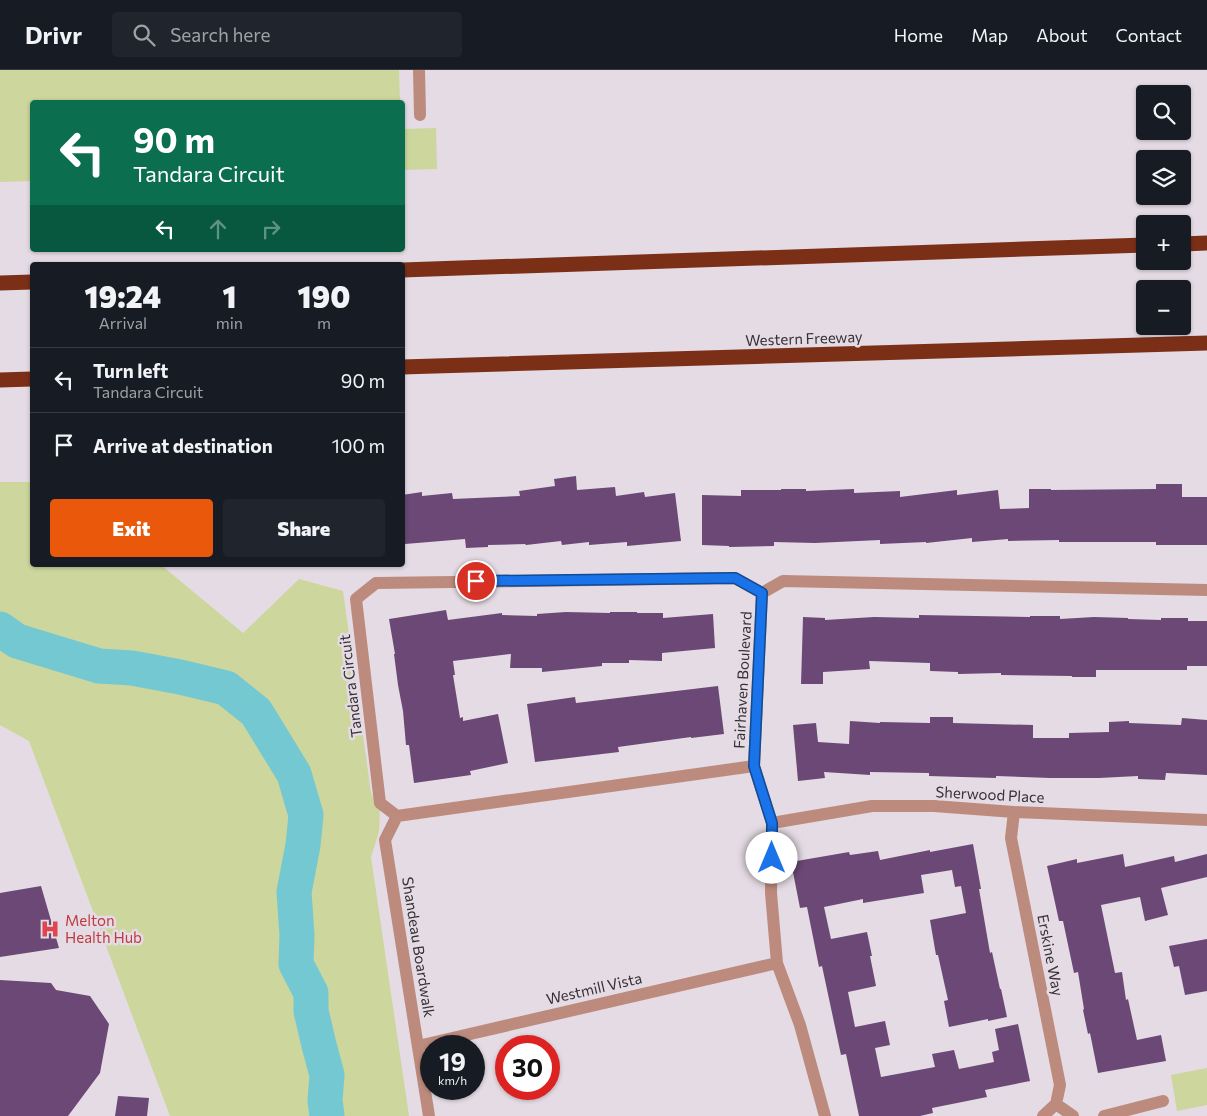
<!DOCTYPE html>
<html lang="en">
<head>
<meta charset="utf-8">
<style>
	:root { --surface:#171b24; --page:#20242c; --text:#f1f3f6; --muted:#9ea1a6; --line:#363941; --accent:#ea580c }
	body { margin:0; font-family:Commissioner,sans-serif; background:var(--page); color:var(--text); height:100vh; display:flex; flex-direction:column; font-size:19px; white-space:nowrap }
	* { box-sizing:border-box; margin:0 }
	p { font-size:16px; color:var(--muted) }
	.icon { flex:none; width:28px; height:28px; fill:none; stroke:currentColor; stroke-width:2; stroke-linecap:round; stroke-linejoin:round }
	.map { position:relative; flex:1; overflow:hidden }
	.side { position:absolute; left:30px; top:192px; width:375px; height:305px; display:flex; flex-direction:column; background:var(--surface); border-radius:5px; box-shadow:0 1px 4px #0004 }
	.side>* { flex:none }
	.hud { position:absolute; left:30px; top:30px; width:375px; height:152px; border-radius:5px; box-shadow:0 1px 4px #0004; background:#0b6e4f; color:#fff; overflow:hidden }
	.fabs { position:absolute; left:1136px; top:15px; display:grid; gap:10px }
	.fabs a { display:grid; place-items:center; width:55px; height:55px; border-radius:5px; background:var(--surface); box-shadow:0 1px 4px #0004; font-size:25px }
	.speed { position:absolute; left:420px; top:965px; display:flex; gap:10px; font-size:25px; font-weight:700; text-align:center }
	.speed>* { display:grid; place-content:center; width:65px; height:65px; border-radius:50%; background:var(--surface); box-shadow:0 1px 4px #0004; line-height:1 }
	.speed small { font-size:12px; font-weight:400 }
	.speed .limit { border:8px solid #d22; background:#fff; color:#111 }
	.pin { position:absolute; display:grid; place-items:center; width:42px; height:42px; color:#fff; margin:-21px; border:2px solid #fff; border-radius:50%; box-shadow:0 1px 5px #0007 }
	.me { position:absolute; width:55px; margin:-28px; rotate:0deg; stroke-linejoin:round; filter:drop-shadow(0 0 4px #0008) }
	.turn { display:flex; align-items:center; gap:18px; height:105px; padding:0 20px; font-size:22px }
	.turn .icon { width:65px; height:65px; stroke-width:2.5 }
	.turn b { display:block; font-size:35px; line-height:42px }
	.lanes { display:flex; align-items:center; height:48px; padding:0 20px; background:#0003; justify-content:center; gap:25px; direction:ltr }
	.lanes .off { opacity:.35 }
	.eta { display:flex; justify-content:space-evenly; align-items:center; height:85px; text-align:center }
	.eta b { font-size:30px; font-weight:800; line-height:35px }
	.button { display:flex; gap:10px; margin-top:auto; padding:10px 20px }
	.button a { flex:1; height:58px; border-radius:5px; background:var(--accent); color:#fff; font-size:20px; font-weight:800; line-height:58px; text-align:center }
	.button a+a { background:var(--page); color:var(--text) }
	ul { padding:0; list-style:none }
	li { display:flex; align-items:center; gap:15px; height:65px; padding:0 20px; border-top:1px solid var(--line) }
	li div { flex:1 }
	li b { display:block; font-size:19px }
	li em { font-style:normal }
	header { display:flex; align-items:center; gap:30px; box-sizing:border-box; height:70px; padding:0 25px; background:var(--surface); border-bottom:1px solid var(--line) }
	header strong { font-size:24px }
	nav { display:flex; gap:28px; margin-inline-start:auto; font-size:18px }
	.search { width:350px; height:45px; background:var(--page); display:flex; align-items:center; gap:12px; box-sizing:border-box; padding:0 18px; border-radius:5px; color:var(--muted); font-size:19px }
	.map>svg:first-child { display:block }
	.green { fill:#ccd69d }
	.lines { fill:none; stroke-linecap:round; stroke-linejoin:round }
	.river { stroke:#74c8d2; stroke-width:35 }
	.building { fill:#6b4875 }
	.minor { stroke:#bd8b7d; stroke-width:12 }
	.motorway { stroke:#7c2f17; stroke-width:15 }
	.route-casing { stroke:#114b97; stroke-width:12 }
	.route { stroke:#1a73e8; stroke-width:9 }
	.labels { text-anchor:middle; dominant-baseline:central; stroke-width:5; stroke-linejoin:round; paint-order:stroke }
	.street-label { font-size:15px; fill:#353135; stroke:#e5dbe4 }
	.health-label { font-size:15px; fill:#be3a42; stroke:#e5dbe4; text-anchor:start }
</style>
</head>
<body>
<header>
<strong>Drivr</strong>
<div class="search"><svg class="icon" aria-label="search" viewBox="0 0 24 24"><circle cx="10" cy="10" r="6"/><path d="M15 15l6 6"/></svg>Search here</div>
<nav><a>Home</a><a>Map</a><a>About</a><a>Contact</a></nav>
</header>
<div class="map">
<svg width="1207" height="1046" viewBox="0 0 1207 1046">
	<rect width="100%" height="100%" fill="#e5dbe4"/>
	<!-- green -->
	<path class="green" d="M0,0H399L400,32H32V111L0,112Z
		M436,58L437,99L403,100V59Z
		M0,412H32V495H161L243,563L299,509L343,521L371,723L380,740L379,762L371,787L409,1046H170L29,671L0,655Z
		M1207,998V1035L1177,1041L1171,1005Z"/>
	<g class="lines">
		<!-- river -->
		<path class="river" d="M0,559L17,571L99,596L132,598L180,607L226,618L256,642L294,704L306,745L303,775L294,822L297,865L296,894L311,923V941L319,975L327,1005L325,1030L327,1046"/>
	</g>
	<!-- building -->
	<path class="building" d="M576,406L577,420L615,417L616,426L644,422L645,427L675,423L681,471L627,476V472L589,475V472L562,475L561,471L526,475L525,474L488,475V477L466,478L465,469L405,474L402,456V425L422,422V426L452,423L453,429L520,426L519,421L555,416L554,409Z
		M1156,414H1182V427H1207V475H1156V472H1059V470L1008,471V469L972,472V468L926,473V472L880,474V470L815,473L774,472V476L729,477V476L702,475V425L741,426V420H781V419H806V421L854,419V423L900,421V427L957,420V425L998,420L1000,439L1029,438V419H1051V420L1156,419Z
		M446,540L448,550L502,543V545L537,546V544L566,542L610,543V542H637V543H663V548L713,544L715,578L662,583V591L629,590V593H602V596L542,602V598H510L511,584L453,591L455,605H453L460,648L463,647V651L498,644L508,693L470,701L471,705L414,713L409,675H406L403,641L398,615L394,584H395L389,549Z
		M919,545L1030,547V546H1060V549L1094,547L1128,548V549L1161,550V548H1188V551H1207V596H1187V600H1096V607H1072V606L1001,605V603L958,604V602L930,601V593L869,591L870,599L823,602V614H801L803,547L825,548V550L874,547L919,548Z
		M718,616L724,664L691,668V667L618,677L619,682L535,692L527,634L575,627L576,633Z
		M930,647H953V653L1033,655V668H1069V663L1109,662V652L1129,651V653L1181,655L1182,648L1207,650V705L1166,703L1165,710L1138,709V706L1099,708H1050L996,706V708L929,706V703L870,702V705L824,702L825,708L798,711L793,655L816,653L818,672L849,674L850,651L880,653V652L930,653Z
		M973,774L981,819H979L990,883L992,882L1000,919H1001L1007,947L988,951V949L949,957L944,931L948,930L938,885H936L930,850L966,843L961,816L955,817L952,800L921,805L924,823L863,833V829L824,837L831,869L867,862L872,886H870L876,916L848,922L855,957L885,951L890,975L875,978L881,1007L935,997L932,984L954,980L959,999L994,992L992,982L999,980L995,959L1018,954L1030,1011L985,1020L987,1027L932,1038L933,1043L920,1046H859L846,984L841,985L822,896L819,897L807,837L800,838L791,792L849,782L850,785L878,781L880,790L930,780V782Z
		M1123,784L1125,797L1174,786L1175,792L1207,784V807L1161,818L1168,845L1145,851L1140,827L1101,835L1115,903L1122,902L1126,930L1128,929L1137,970L1161,965L1166,991L1098,1003L1090,963L1088,964L1083,940L1084,939L1078,902L1074,903L1063,851H1059L1047,796L1077,789V793Z
		M41,816L59,878L0,887V823Z
		M1207,869V921L1185,925L1179,896L1174,897L1169,876Z
		M0,910L51,913L56,920L90,926L109,954L100,1003L68,1046H0Z
		M118,1026L149,1028L147,1046H115Z"/>
	<g class="lines">
		<!-- minor -->
		<path class="minor" d="M419,0L420,45
			M762,523L754,696L772,753L771,823L777,893L800,955L825,1046
			M762,523L783,511L1207,520
			M754,696L397,746L380,733L356,529L376,513L735,508L762,523
			M1014,742L1011,768L1060,1015L1056,1034L1043,1046
			M397,746L385,770L429,1046
			M772,753L872,736H934L1014,742L1207,750
			M418,976L777,893
			M1056,1034L1073,1046
			M1104,1046L1163,1031"/>
		<!-- motorway -->
		<path class="motorway" d="M1182,174L1207,173
			M402,200L1145,175
			M0,213L32,212
			M402,297L1207,273
			M0,310L32,309"/>
	</g>
	<g class="lines">
		<!-- route casing -->
		<g class="route-casing">
			<path id="route" d="M476,511L735,508L762,523L754,696L772,753V788"/>
		</g>
		<!-- route -->
		<use href="#route" class="route"/>
	</g>
	<!-- icons -->
	<defs>
		<g id="hospital-bare" transform="scale(1.5)"><path d="M-5-5h3v3.5h4V-5h3V5h-3V1.5h-4V5h-3Z" fill="#e0444e" stroke="#e5dbe4" stroke-width="2.5" paint-order="stroke"/></g>
	</defs>
	<g fill-rule="evenodd">
		<use href="#hospital-bare" x="50" y="859"/>
	</g>
	<g class="labels">
		<!-- street labels -->
		<g class="street-label">
			<text transform="translate(804 268) rotate(-2)">Western Freeway</text>
			<text transform="translate(742 610) rotate(-87)">Fairhaven Boulevard</text>
			<text transform="translate(350 616) rotate(-97)">Tandara Circuit</text>
			<text transform="translate(990 724) rotate(3)">Sherwood Place</text>
			<text transform="translate(419 877) rotate(81)">Shandeau Boardwalk</text>
			<text transform="translate(1051 885) rotate(79)">Erskine Way</text>
			<text transform="translate(594 918) rotate(-13)">Westmill Vista</text>
		</g>
		<!-- health labels -->
		<g class="health-label">
			<text x="65" y="850">Melton<tspan x="65" dy="17">Health Hub</tspan></text>
		</g>
	</g>
</svg>
<div class="fabs">
<a><svg class="icon" aria-label="search" viewBox="0 0 24 24"><circle cx="10" cy="10" r="6"/><path d="M15 15l6 6"/></svg></a>
<a><svg class="icon" aria-label="layers" viewBox="0 0 24 24"><path d="M12 4l9 5-9 5-9-5zM3 14l9 5 9-5"/></svg></a>
<a>+</a>
<a>−</a>
</div>
<div class="speed"><div>19<small>km/h</small></div><div class="limit">30</div></div>
<div class="pin" style="left:476px;top:511px;background:#d93025"><svg class="icon" aria-label="arrive" viewBox="0 0 24 24"><path d="M6 21V4h12l-3 4 3 4H6"/></svg></div>
<svg class="me" style="left:772px;top:788px" viewBox="-20 -20 40 40"><circle r="19" fill="#fff"/><path d="M0-13L10 11 0 6-10 11z" fill="#1a73e8"/></svg>
<div class="hud">
<div class="turn"><svg class="icon" aria-label="left" viewBox="0 0 24 24"><path d="M17 20v-9H6M10 6l-5 5 5 5"/></svg><div><b>90 m</b>Tandara Circuit</div></div>
<div class="lanes"><svg class="icon" aria-label="left" viewBox="0 0 24 24"><path d="M17 20v-9H6M10 6l-5 5 5 5"/></svg><svg class="icon off" aria-label="ahead" viewBox="0 0 24 24"><path d="M12 20V5M6 11l6-6 6 6"/></svg><svg class="icon off" aria-label="right" viewBox="0 0 24 24"><path d="M7 20v-9h11M14 6l5 5-5 5"/></svg></div>
</div>
<section class="side">
<div class="eta">
<div><b>19:24</b><p>Arrival</p></div>
<div><b>1</b><p>min</p></div>
<div><b>190</b><p>m</p></div>
</div>
<ul>
<li><svg class="icon" aria-label="left" viewBox="0 0 24 24"><path d="M17 20v-9H6M10 6l-5 5 5 5"/></svg><div><b>Turn left</b><p>Tandara Circuit</p></div><em>90 m</em></li>
<li><svg class="icon" aria-label="arrive" viewBox="0 0 24 24"><path d="M6 21V4h12l-3 4 3 4H6"/></svg><div><b>Arrive at destination</b></div><em>100 m</em></li>
</ul>
<div class="button"><a>Exit</a><a>Share</a></div>
</section>
</div>
</body>
</html>
